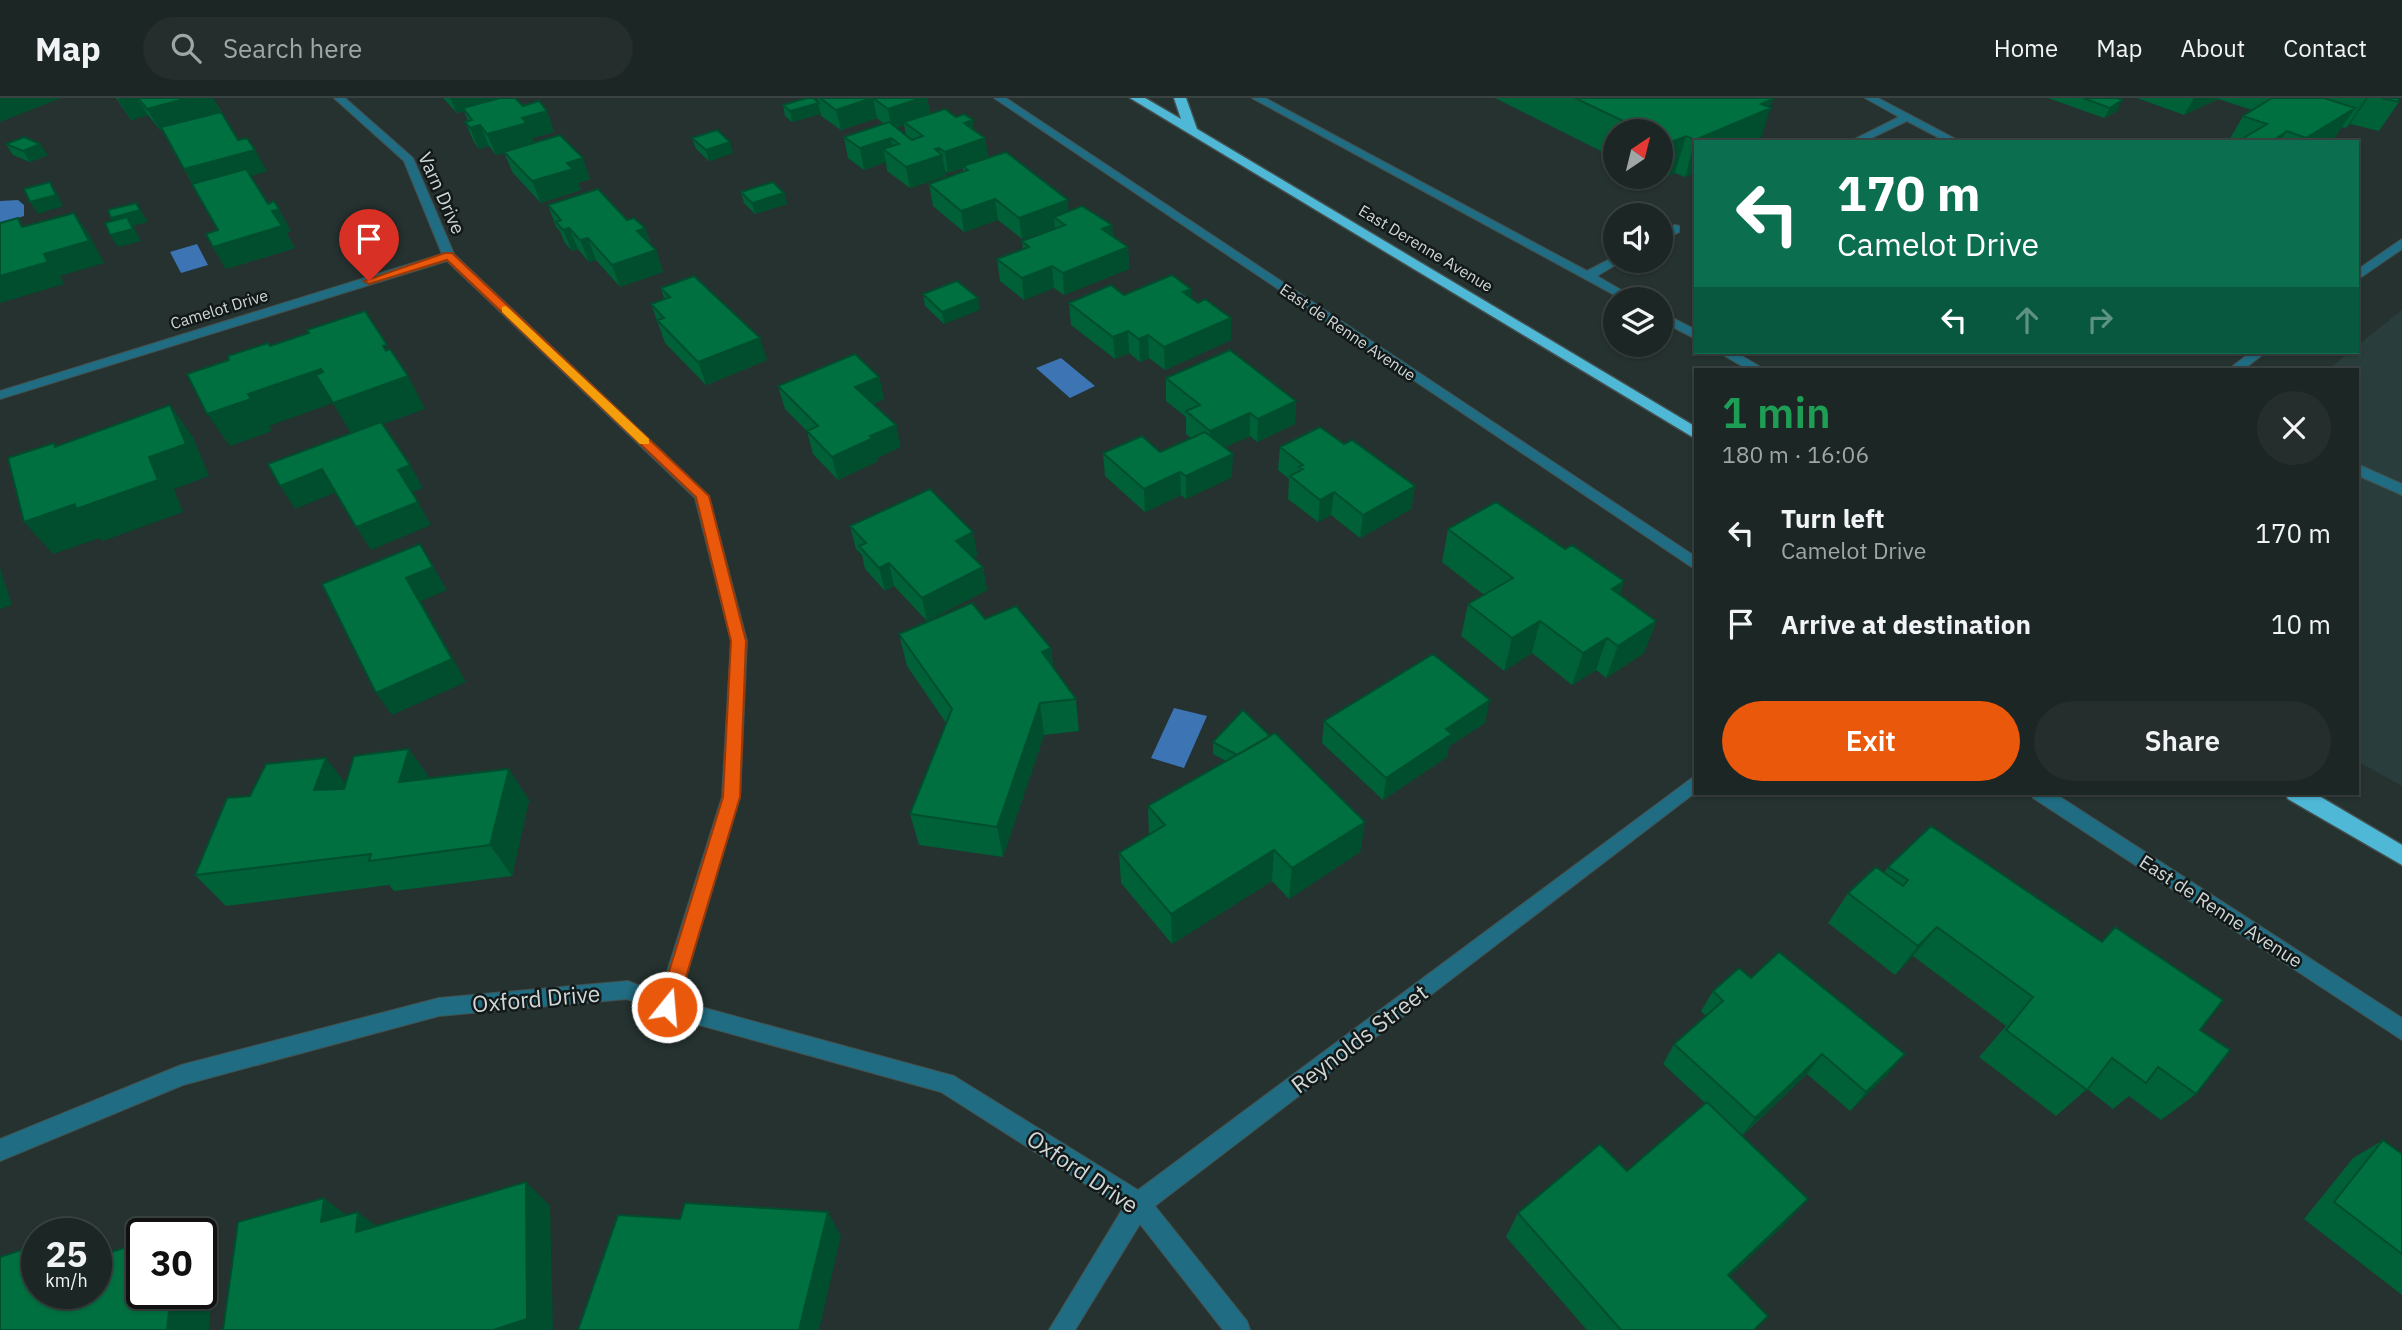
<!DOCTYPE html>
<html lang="en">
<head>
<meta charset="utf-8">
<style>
	:root { --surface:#1c2624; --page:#252e2c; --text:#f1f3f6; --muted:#a0a5a6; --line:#3a4341; --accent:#ea580c }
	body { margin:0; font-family:"IBM Plex Sans",sans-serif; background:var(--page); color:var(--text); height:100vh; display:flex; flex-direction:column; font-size:26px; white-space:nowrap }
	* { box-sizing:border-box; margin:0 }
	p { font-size:23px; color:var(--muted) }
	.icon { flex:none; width:38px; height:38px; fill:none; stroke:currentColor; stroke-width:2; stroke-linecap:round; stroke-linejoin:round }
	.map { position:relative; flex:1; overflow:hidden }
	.drawer { position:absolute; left:1694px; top:270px; width:665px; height:427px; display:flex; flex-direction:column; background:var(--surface); border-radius:0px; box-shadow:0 2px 5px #0004,0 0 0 2px var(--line) }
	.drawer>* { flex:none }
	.banner { position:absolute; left:1694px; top:42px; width:665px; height:214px; border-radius:0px; box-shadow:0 2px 5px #0004,0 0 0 2px var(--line); background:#0b6e4f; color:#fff; overflow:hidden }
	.needle { width:46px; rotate:35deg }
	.fabs { position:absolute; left:1603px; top:21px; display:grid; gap:14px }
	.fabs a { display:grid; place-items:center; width:70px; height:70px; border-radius:50%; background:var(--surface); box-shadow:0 2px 5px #0004,0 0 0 2px var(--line); font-size:35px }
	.speed { position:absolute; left:21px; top:1120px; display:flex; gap:14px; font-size:35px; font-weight:700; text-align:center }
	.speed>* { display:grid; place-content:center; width:91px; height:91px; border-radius:50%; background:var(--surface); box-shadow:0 2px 5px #0004,0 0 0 2px var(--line); line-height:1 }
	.speed small { font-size:18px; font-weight:400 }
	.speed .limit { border:4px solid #111; border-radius:10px; background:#fff; color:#111 }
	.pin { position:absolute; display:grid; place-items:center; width:60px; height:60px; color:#fff; margin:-72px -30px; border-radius:50% 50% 50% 0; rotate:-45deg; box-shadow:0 0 7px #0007 }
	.pin .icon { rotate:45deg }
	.me { position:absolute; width:77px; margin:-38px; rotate:17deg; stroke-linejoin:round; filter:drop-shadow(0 0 5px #0008) }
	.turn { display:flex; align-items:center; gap:24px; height:147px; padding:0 28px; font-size:32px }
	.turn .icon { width:91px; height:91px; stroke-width:2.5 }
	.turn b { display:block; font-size:49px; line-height:60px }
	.lanes { display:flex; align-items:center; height:66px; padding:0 28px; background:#0003; justify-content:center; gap:35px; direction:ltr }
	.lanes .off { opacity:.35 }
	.round { display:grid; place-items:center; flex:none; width:74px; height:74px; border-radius:37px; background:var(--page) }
	.headline { display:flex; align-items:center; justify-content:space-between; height:119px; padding:0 28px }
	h1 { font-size:42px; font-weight:600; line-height:52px; color:#1e9e55 }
	.action { display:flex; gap:14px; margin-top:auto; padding:14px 28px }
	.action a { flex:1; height:80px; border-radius:42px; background:var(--accent); color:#fff; font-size:28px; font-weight:600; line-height:80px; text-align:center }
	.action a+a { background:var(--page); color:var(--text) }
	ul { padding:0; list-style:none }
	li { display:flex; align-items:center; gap:21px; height:91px; padding:0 28px }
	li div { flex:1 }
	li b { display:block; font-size:26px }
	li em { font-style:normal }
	header { display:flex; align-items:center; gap:42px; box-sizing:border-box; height:98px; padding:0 35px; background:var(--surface); border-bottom:2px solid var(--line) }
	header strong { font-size:33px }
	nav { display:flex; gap:38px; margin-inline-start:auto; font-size:24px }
	.search { width:490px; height:63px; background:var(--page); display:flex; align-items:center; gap:18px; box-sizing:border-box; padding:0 24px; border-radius:38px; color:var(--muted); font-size:26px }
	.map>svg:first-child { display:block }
	.built { fill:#293e3c }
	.water { fill:#3c74b4 }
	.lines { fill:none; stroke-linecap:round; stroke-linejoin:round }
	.minor-casing { stroke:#44504e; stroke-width:2 }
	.highway-casing { stroke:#44504e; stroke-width:3 }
	.minor { fill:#206c82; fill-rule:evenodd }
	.highway { fill:#4fb8d7; fill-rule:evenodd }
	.wall { fill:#006038; fill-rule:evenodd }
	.shaded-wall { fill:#004e2e }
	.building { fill:#007041; stroke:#004e2e; stroke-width:2 }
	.route { fill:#ea580c; stroke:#983908; stroke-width:2 }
	.slow { fill:#f59e0b }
	.labels { text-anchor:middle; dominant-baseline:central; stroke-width:5; stroke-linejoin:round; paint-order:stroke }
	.far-street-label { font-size:16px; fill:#cfd7d6; stroke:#131818 }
	.street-label { font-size:19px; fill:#cfd7d6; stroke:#131818 }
	.near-street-label { font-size:23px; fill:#cfd7d6; stroke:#131818 }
</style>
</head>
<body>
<header>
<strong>Map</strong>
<div class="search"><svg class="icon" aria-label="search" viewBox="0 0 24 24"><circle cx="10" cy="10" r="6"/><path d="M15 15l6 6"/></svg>Search here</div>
<nav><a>Home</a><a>Map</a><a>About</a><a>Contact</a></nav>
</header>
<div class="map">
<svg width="2402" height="1232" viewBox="0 0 2402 1232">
	<rect width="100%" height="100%" fill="#253230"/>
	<!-- built -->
	<path class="built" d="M2402,212V688L2357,663V271H2329L2350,254H2357V248Z"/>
	<!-- water -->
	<path class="water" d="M18,102L24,107V118L0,126V103Z
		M197,146L208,167L181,175L170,154Z
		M1061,260L1095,288L1070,300L1036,270Z
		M1174,610L1207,618L1184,670L1151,660Z"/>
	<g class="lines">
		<!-- minor casing -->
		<g class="minor-casing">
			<path id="minor" d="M334,0H345L413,60L454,156L709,398L747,543L740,699L679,903L954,978L1138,1092L1696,677V694L1155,1108L1247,1223L1250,1232H1223L1140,1126L1075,1232H1049L1123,1110L941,994L667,918L627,901L439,918L183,987L0,1063V1041L181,967L439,900L628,883L660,896L722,699L731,543L695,400L447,163L0,301V293L442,156L404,63Z
				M994,0H1006L1696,459V472Z
				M1252,0H1265L1587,173L1612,160L1622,163L1597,178L1637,201H1622Z
				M1865,0H1878L1961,44H1947L1907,23L1863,44H1849L1899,19Z
				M1675,127L1679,128V134L1661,143V134Z
				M2402,141V151L2357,182V172Z
				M1661,214L1696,232V241L1661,223Z
				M1718,254H1735L1764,271H1747Z
				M2251,254H2266L2244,271H2229Z
				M2357,366L2402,386V397L2357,377Z
				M2031,695H2054L2402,920V942L2033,700Z"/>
		</g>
		<!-- highway casing -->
		<g class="highway-casing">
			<path id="highway" d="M1130,0H1145L1181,21L1174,0H1186L1197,31L1696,329V341Z
				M2285,695H2314L2402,747V767L2288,701Z"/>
		</g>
		<!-- minor -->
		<use href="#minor" class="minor"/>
		<!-- highway -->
		<use href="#highway" class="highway"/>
	</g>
	<!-- wall -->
	<path class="wall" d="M116,0H213L238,42L267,73L250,78L268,106L291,133L286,135L295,150L226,171L213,149L218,132L162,32H160L148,17L131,22Z
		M443,0H515L523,8L547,13L554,34L532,40L534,45L590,81L578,85L581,92L541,105L513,75L504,55L496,57L489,48L479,51L474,44L465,24L468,23L464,13L457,15Z
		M817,0H927L930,16L985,40L988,60L1068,102V113L1112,127L1113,139L1128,149L1129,171L1064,197L1054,190L1024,202L1000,183L997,161L1023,151L1022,143L1055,131V130L1022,141L998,122L964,134L933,108L929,86L963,74V70L948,75L945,73L946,78L910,90L887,73L886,64L864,72L848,60L844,39L884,26L877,20L841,32L821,18V16L792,24L785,18L783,7L818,4ZM904,27L906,37L896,30Z
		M1495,0H1770V10L1696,44V74L1685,79L1675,75L1659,82L1653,79H1661V33H1615V60Z
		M2048,0H2117V13L2104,20Z
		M2137,0H2398L2399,4L2379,33L2350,26L2346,30L2342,29L2335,39L2328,44H2228L2243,18L2252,12L2218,1L2184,17Z
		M692,40L733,55L709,63L696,51Z
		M6,46L48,57L30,64L13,57Z
		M741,94L784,95L787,106L755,116L744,105Z
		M548,107L627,122L645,130L651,147L656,152L663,174L620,189L596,162L589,164L578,151L572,153L565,145L560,133L556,129Z
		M661,190L767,262L706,287L665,245L651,206L664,201Z
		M923,196L978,200L979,212L944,226L925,208Z
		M1124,197L1191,200L1231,242L1165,272L1149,260L1140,264L1129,255L1115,261L1071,227L1069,205Z
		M879,279L884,301L873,306L896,327L900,349L877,360L878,363L838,382L813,356L807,333L785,311L778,288Z
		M1166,280L1296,303L1295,326L1257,344L1250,338L1225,349L1232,379L1186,401L1181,397L1145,414L1105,378L1103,355L1160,354L1191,340L1186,336V319L1166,303Z
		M1344,346L1415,388L1411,411L1360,440L1331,417L1318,424L1288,401L1289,381L1278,372L1280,349Z
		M850,428L973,434L977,457L973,459L983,469L987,492L927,523L894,488L885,493L865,471L862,457L856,451Z
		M1448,431L1565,451L1624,483L1620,496L1656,523L1644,555L1606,580L1596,572L1572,587L1532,555L1504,573L1461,538L1468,506L1484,497L1442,464Z
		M985,521L1051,550L1053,569L1076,601L1079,633L1044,637L1003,759L919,747L910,716L946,625L907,568L899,536Z
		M1324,623L1485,625L1449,648L1447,659L1383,702L1322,645Z
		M1269,638L1365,724L1360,754L1289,801L1272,783L1172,846L1121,785L1119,755L1149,737L1148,708L1226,663L1213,656V644Z
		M430,681L529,702L512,778L394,793L389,787L226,808L195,777L250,698L346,685Z
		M1888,769L2101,844L2115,829L2200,932L2196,996L2161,1022L2129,998L2113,1011L2087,991L2056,1018L1979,959L2006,928L1913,858L1895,877L1828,825L1848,795L1884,775Z
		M1751,880L1888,976L1850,1013L1807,976L1742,1038L1786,1125L1729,1178L1754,1232H1587L1506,1139L1518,1115L1627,1073L1705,1005L1663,966L1674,946L1706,918L1701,913L1713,893Z
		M2383,1042L2402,1056V1197L2304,1121L2353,1060Z"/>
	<!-- shaded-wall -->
	<path class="shaded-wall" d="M0,0H61L0,24Z
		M122,0H137L148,17L131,22L118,1Z
		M188,0H213L221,15L160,32L147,11Z
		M450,0H514L463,10L464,13L457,15Z
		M873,0L877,20L841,32L836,12Z
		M921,0H927L930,19L904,24V27L892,31L888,11Z
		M2194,0H2219L2184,17Z
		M2366,0H2368L2350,26L2346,30Z
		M1773,1L1760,44H1696V74L1685,79L1695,42L1761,6Z
		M2122,2L2117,13L2104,20L2110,10Z
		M818,5L821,16L792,24L790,13Z
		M2355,10L2335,39L2328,44H2303L2306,40Z
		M547,13L554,34L532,40L535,46L496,57L487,36L522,20Z
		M973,22L975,43L964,25Z
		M480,27L489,48L479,51L470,30Z
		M2287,33L2280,44H2271Z
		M1686,38L1675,75L1659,82L1669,45Z
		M891,40L895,60L883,51L886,64L864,72L860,50Z
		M985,40L988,61L963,68V70L948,75L945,54Z
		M730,44L733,55L709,63L706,52Z
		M40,46L48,57L30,64L23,53Z
		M939,50L940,57H942L946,78L910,90L906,69L935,51Z
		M255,52L267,73L197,93L184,71Z
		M583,60L590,81L578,85L581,92L541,105L532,83L567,65Z
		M50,84L57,95L63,108L38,116L30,104Z
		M784,95L787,106L755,116L752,105Z
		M995,101L998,122L964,134L961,113Z
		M1068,102L1069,124L1054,119L1055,130L1022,141L1019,120Z
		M136,105L148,124L133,128L141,143L118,149L110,137L119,131L111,120Z
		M279,111L291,133L286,135L295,150L226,171L213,149L272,113Z
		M74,115L89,136L104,165L60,178L64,186L0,205V178L44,156Z
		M1112,127L1113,149L1102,131Z
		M569,130L578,151L572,153L563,132Z
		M645,130L652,152L637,133Z
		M588,140L596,162L589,164L580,142Z
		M1128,149L1129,171L1064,197L1063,175Z
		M656,152L663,174L620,189L612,167Z
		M1052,168L1054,190L1024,202L1022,180Z
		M1191,191V213L1183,194Z
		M978,200L979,212L944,226L942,214Z
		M1231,220V242L1165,272L1164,249Z
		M1128,233L1129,255L1115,261L1113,239Z
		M1148,237L1149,260L1140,264L1139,241Z
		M760,240L767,262L706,287L698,264Z
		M321,271L408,278L425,311L352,337L316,277L333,305L269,328L272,333L230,348L207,316L248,296Z
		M879,279L884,301L860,311L855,289Z
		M1296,303L1295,326L1257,344L1258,321Z
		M170,307L193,339L209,378L174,391L183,414L103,443L100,440L53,456L24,424L149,359Z
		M1250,315V338L1210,356V333Z
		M896,327L900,349L877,360L878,363L838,382L832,359L870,338Z
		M1233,356L1232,379L1186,401V378Z
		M410,367L423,390L411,395L398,372Z
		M322,371L337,394L295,411L280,388Z
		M1180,374L1181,397L1145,414L1144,391Z
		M1415,388L1411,411L1360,440L1363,417Z
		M1334,394L1331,417L1318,424L1320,402Z
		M418,404L431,427L371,452L356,429Z
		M973,434L977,457L960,466L956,443Z
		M420,446L447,492L421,503L466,584L392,617L376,595L406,480Z
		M889,465L894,488L885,493L879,470Z
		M983,469L987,492L927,523L922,500Z
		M0,470L12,507L0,511Z
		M1624,483L1613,516L1612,491Z
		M1540,523L1532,555L1504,573L1512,540Z
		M1656,523L1644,555L1606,580L1618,548Z
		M1607,540L1596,572L1572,587L1583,555Z
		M1051,550L1055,582L1042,554Z
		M1490,602L1485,625L1449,648L1447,659L1383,702L1386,680L1446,631Z
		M1040,605L1044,637L1003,759L997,729Z
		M409,651L432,683L399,684Z
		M326,660L351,692H314Z
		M509,671L529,702L512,778L490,747Z
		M1365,724L1360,754L1289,801L1292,770Z
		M1274,752L1272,783L1172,846L1171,816Z
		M1937,829L1913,858L1895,877L1918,848Z
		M1822,956L1807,976L1741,1038L1755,1020Z
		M1905,956L1888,976L1850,1013L1866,994Z
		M526,1084L550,1108L553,1232H493Z
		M324,1100L356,1124H321Z
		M1808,1101L1786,1125L1708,1199L1728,1177Z
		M358,1114L388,1137L356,1134Z
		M828,1114L841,1138L819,1232H799Z
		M96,1144L119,1156L96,1180Z
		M201,1146L215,1155L209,1232H167L171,1195H201Z"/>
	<!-- building -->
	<path class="building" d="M138,0H188L147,11Z
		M500,0H515L523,8L539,3L547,13L522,20L527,25L487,36L480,27L470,30L465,24L472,22L463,10Z
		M807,0H813L819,5L790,13L783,7Z
		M820,0H872L836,12Z
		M873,0H921L888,11Z
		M1575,0H1770L1773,1L1761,6L1771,10L1695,42L1686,38L1669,45L1661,41V33H1644Z
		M2083,0H2117L2122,2L2110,10Z
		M2272,0H2324L2355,10L2306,40L2287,33L2271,44L2242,41L2267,26L2243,18Z
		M2381,0H2398L2399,4Z
		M945,11L956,19L964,16L973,22L964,25L985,40L945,54L939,50L935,51L942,57L906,69L883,51L899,46L891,40L860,50L844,39L889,24L912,42L923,38L904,24Z
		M221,14L238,42L247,40L255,52L184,71L161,29Z
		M717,32L730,44L706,52L692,40Z
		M560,37L583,60L567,65L573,71L532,83L504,54Z
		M24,39L40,46L23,53L6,46Z
		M1006,54L1068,102L1019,120L995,101L961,113L929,86L968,72L963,68Z
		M246,71L268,106L274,103L279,111L272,113L282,128L213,149L206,136L218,132L192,86Z
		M50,84L56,97L30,104L24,91Z
		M773,84L784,95L752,105L741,94Z
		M598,91L627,122L634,120L645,130L637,133L656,152L612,167L588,140L580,142L569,130L563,132L556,124L561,122L548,107Z
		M136,105L140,112L111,120L108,112Z
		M1082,108L1112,127L1102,131L1128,149L1063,175L1052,168L1022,180L997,161L1029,149L1022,143L1065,127L1054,119Z
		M74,115L89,143L44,156L48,164L0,178V125L18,120L22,129Z
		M127,119L133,131L110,137L105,125Z
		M1172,177L1191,191L1183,194L1198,205L1205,201L1231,220L1164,249L1148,237L1139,241L1128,233L1113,239L1069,205L1111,187L1124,197Z
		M694,178L760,240L698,264L657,222L664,220L651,206L670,199L661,190Z
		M957,183L978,200L942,214L923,196Z
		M365,213L387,247L383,248L386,253L390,251L408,278L333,305L316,277L323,274L321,271L248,296L251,301L207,316L187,276L229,262L228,258L268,245L270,248L309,235L307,232Z
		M1230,252L1296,303L1258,321L1250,315L1210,333L1186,313L1200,307L1166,280Z
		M855,256L879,279L855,289L896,327L870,338L873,340L832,359L807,333L818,328L778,288Z
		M170,307L186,346L149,359L158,382L76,411L75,406L24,424L8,360L54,345L55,349Z
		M381,324L410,367L398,372L418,404L356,429L322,371L280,388L268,366Z
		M1320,329L1344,346L1352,342L1415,388L1363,417L1334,394L1320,402L1290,378L1303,371L1299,369L1303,367L1280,349Z
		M1205,334L1233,356L1186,378L1180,374L1144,391L1103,355L1142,338L1160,354Z
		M930,391L973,434L956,443L983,469L922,500L889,465L879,470L859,448L866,445L850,428Z
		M1496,404L1565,451L1572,447L1624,483L1612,491L1656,523L1618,548L1607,540L1583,555L1540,523L1512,540L1468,506L1513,480L1448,431Z
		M420,446L433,469L406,480L452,561L376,595L322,486Z
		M972,505L985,521L1016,508L1051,550L1042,554L1076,601L1040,605L997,729L910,716L952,611L899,536Z
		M1433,556L1490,602L1446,631L1452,636L1386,680L1324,623Z
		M1243,612L1269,637L1267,640L1237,657L1213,644Z
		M1275,635L1365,724L1292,770L1274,752L1171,816L1119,755L1165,727L1148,708Z
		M409,651L399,684L509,671L490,747L369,763L371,756L195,777L227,700L250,698L266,666L326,660L314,692L344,691L354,658Z
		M1931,728L2102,844L2115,829L2223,902L2200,932L2230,952L2196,996L2158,969L2146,985L2112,960L2087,992L2006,932L2033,899L1937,829L1918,848L1848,795L1876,769L1903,788L1908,782L1888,769Z
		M1779,854L1905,956L1866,994L1822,956L1755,1020L1674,946L1723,903L1713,893L1739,870L1751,880Z
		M1707,1004L1808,1101L1728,1177L1768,1218L1754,1232H1621L1518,1115L1600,1046L1627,1073Z
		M2383,1042L2402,1056V1156L2334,1104Z
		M526,1084L527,1221L493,1232H223L238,1124L324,1100L321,1124L358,1114L356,1134Z
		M685,1105L828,1114L799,1232H578L618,1117L680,1121Z
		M177,1132V1136H165Z
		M142,1144V1195H171L167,1232H0V1159L37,1147V1195H96V1159Z"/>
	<!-- route -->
	<path class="route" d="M445,155H452L709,398L746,543L740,699L677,909L674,916L667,918L661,916L658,909L723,699L731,543L696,399L447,162L369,186L364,183Z"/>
	<!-- slow -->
	<path class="slow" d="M506,208L649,341V346H640L502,214V209Z"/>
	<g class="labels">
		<!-- far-street labels -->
		<g class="far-street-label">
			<text transform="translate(1426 150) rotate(31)">East Derenne Avenue</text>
			<text transform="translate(219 211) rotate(-17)">Camelot Drive</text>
			<text transform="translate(1348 234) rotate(34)">East de Renne Avenue</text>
		</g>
		<!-- street labels -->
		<g class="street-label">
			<text transform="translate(442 95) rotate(66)">Varn Drive</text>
			<text transform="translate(2221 813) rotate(33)">East de Renne Avenue</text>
		</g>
		<!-- near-street labels -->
		<g class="near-street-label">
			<text transform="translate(536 900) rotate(-5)">Oxford Drive</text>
			<text transform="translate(1359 940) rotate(-37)">Reynolds Street</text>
			<text transform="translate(1083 1073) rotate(34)">Oxford Drive</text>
		</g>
	</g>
</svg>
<div class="fabs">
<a><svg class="needle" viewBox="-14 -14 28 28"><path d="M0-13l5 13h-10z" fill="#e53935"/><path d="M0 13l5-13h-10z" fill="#a0a5a6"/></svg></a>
<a><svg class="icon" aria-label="sound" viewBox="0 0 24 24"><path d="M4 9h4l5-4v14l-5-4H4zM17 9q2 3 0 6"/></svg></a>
<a><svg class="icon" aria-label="layers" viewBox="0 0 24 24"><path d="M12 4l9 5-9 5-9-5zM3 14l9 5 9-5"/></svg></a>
</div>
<div class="speed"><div>25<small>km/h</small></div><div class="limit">30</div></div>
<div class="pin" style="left:369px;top:183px;background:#d93025"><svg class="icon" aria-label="arrive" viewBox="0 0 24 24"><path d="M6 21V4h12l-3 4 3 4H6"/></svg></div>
<svg class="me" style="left:667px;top:909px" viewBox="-20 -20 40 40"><circle r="17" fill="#ea580c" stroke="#fff" stroke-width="3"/><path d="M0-11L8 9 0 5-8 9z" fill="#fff"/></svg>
<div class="banner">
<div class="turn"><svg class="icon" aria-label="left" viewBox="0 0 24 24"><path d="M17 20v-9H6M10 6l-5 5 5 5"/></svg><div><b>170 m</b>Camelot Drive</div></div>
<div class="lanes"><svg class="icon" aria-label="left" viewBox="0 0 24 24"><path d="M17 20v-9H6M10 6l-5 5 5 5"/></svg><svg class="icon off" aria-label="ahead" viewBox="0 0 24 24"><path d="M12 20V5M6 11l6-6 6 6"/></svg><svg class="icon off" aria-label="right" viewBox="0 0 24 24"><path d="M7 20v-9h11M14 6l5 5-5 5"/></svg></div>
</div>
<section class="drawer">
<div class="headline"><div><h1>1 min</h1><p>180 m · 16:06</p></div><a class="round"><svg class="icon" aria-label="close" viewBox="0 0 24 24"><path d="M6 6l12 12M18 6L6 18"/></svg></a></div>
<ul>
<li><svg class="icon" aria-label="left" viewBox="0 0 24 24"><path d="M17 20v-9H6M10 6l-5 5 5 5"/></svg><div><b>Turn left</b><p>Camelot Drive</p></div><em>170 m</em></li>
<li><svg class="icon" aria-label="arrive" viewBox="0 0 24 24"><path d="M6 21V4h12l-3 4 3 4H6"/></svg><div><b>Arrive at destination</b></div><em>10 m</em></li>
</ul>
<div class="action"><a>Exit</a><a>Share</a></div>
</section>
</div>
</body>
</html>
